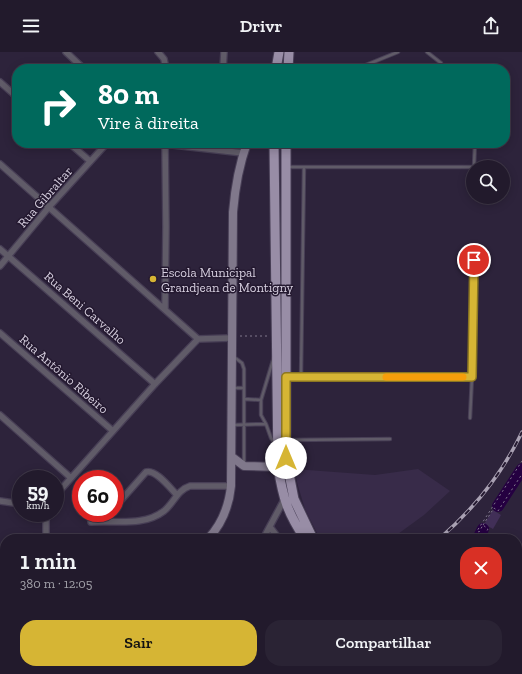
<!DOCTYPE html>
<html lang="pt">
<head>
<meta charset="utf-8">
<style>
	:root { --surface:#221a2c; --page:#2a2334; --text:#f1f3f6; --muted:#a2a1a9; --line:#3f3848; --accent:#d6b534 }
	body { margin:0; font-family:"Zilla Slab",serif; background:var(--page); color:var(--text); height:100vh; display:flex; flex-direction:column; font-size:15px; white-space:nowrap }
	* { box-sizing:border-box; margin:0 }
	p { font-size:13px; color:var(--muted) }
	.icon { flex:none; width:22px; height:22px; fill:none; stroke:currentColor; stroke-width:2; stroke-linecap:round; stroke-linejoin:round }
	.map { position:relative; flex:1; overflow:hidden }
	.side { position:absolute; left:0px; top:482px; width:522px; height:140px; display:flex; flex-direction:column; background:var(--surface); border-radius:16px 16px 0 0; box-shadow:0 2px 10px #0003,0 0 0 1px var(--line) }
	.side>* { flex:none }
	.guide { position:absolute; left:12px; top:12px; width:498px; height:84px; border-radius:16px; box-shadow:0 2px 10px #0003,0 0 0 1px var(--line); background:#00695c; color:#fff; overflow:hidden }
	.tools { position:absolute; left:466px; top:108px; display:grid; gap:8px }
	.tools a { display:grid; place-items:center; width:44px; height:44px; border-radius:50%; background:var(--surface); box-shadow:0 2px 10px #0003,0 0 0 1px var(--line); font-size:20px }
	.speed { position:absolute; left:12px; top:418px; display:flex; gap:8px; font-size:20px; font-weight:700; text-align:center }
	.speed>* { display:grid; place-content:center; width:52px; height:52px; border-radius:50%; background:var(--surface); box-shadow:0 2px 10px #0003,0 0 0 1px var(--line); line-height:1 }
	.speed small { font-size:10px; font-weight:400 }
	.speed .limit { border:6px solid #d22; background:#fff; color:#111 }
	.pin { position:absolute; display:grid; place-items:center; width:34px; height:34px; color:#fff; margin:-17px; border:2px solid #fff; border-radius:50%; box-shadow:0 1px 4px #0007 }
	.me { position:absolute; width:44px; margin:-22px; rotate:0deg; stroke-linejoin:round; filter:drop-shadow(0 0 3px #0008) }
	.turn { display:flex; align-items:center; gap:14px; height:84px; padding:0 20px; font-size:18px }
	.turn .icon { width:52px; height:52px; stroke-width:2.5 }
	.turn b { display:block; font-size:28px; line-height:34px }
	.round { display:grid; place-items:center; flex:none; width:42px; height:42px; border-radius:16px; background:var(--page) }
	.head { display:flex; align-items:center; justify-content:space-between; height:68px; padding:0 20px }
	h1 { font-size:24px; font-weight:600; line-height:30px }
	.action { display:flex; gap:8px; margin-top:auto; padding:8px 20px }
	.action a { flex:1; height:46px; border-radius:16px; background:var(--accent); color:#111; font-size:16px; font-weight:600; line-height:46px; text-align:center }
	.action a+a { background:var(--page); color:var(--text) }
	header { display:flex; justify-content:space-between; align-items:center; height:52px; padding:0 20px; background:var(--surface); font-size:18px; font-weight:600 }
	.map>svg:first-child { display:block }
	.built { fill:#382b49 }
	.green { fill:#412f57 }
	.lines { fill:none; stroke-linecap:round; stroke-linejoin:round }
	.river { stroke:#250041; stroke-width:12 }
	.service-casing { stroke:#483f56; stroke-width:4.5 }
	.minor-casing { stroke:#483f56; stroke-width:8 }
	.secondary-casing { stroke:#483f56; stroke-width:10 }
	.primary-casing { stroke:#483f56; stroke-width:11 }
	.path { stroke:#81798d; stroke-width:1; stroke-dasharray:2 3; stroke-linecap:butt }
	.service { stroke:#605b68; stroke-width:2.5 }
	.minor { stroke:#605b68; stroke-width:5.5 }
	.secondary { stroke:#80788b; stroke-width:8 }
	.primary { stroke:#988da6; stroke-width:9 }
	.rail-casing { stroke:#a9a1b3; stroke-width:3.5 }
	.rail { stroke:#241930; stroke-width:2; stroke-dasharray:6; stroke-linecap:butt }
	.route-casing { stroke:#8b7622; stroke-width:10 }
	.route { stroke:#d6b534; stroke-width:7 }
	.slow { stroke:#f59e0b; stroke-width:7 }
	.poi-dot { fill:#d6b534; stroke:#241930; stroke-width:1.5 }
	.labels { text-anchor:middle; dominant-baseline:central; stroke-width:3; stroke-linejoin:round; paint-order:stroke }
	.street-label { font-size:13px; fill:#d8d1e1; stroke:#241930 }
	.poi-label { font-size:13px; fill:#d8d1e1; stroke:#241930; text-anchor:start }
</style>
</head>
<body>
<header><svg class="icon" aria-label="menu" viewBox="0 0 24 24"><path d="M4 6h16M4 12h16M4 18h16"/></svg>Drivr<svg class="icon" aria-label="share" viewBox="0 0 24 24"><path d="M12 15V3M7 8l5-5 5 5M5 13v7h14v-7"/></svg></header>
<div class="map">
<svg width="522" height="622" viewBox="0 0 522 622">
	<rect width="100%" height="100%" fill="#2d233b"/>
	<!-- built -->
	<path class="built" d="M294,417L375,423L418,417L450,439L424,463L391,487H320L305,457L298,434Z"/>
	<!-- green -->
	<path class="green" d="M493,458L501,463L493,477L484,472Z"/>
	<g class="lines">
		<!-- river -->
		<path class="river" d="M498,454L522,417
			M478,487L483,477"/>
		<!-- service casing -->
		<g class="service-casing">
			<path id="service" d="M427,0L441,11L440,17
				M356,17L398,0
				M474,114L475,91
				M288,115H492
				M234,305L242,311L244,317V411
				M274,305L261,348V363L266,372L271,386L275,392
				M288,325H301L304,115
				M301,325H472L474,194
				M234,336H244
				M244,347L261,348
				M470,366L472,325
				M233,373L266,372
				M288,388L390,387"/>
		</g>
		<!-- minor casing -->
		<g class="minor-casing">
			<path id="minor" d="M66,0L84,17
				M158,0L164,7L166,17
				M223,17L224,0
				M0,30L17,45
				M69,91L90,109
				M165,91L166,175L165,257
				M168,91L173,93L243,101
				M0,112L198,287
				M0,197L155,332
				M0,214L49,155L107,91
				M0,281L113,379
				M0,363L71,426
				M55,444L155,332L198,287L231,286
				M0,449L21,452
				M115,455L146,420C156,417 170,436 177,443
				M102,469L109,461
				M91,470C116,468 143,475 164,459C174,451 177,438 190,434H231
				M270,475L279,487
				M46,487V461
				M263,487L284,448
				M517,555L522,547
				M517,583L522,591
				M0,587H5
				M68,617L74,622
				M126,619L128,622
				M434,622L440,617"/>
		</g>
		<!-- secondary casing -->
		<g class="secondary-casing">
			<path id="secondary" d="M232,405L244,414L278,415L282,412
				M208,487C221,473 229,454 231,434L233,160C235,136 239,113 247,91
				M0,517H5"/>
		</g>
		<!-- primary casing -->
		<g class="primary-casing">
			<path id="primary" d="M276,17L279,0
				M288,17L289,0
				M274,91L278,415C283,446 287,460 305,487
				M286,91V406L294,447L313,487
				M396,617L400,622"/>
		</g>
		<!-- path -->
		<path class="path" d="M240,284H269
			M483,473L494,456L498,459L522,422
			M472,487L478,480
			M482,487L488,477L483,473L479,480L477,479L522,409
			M0,579L5,580
			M3,580L5,573
			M0,606L5,607
			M42,617L51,622
			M88,617L94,622
			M86,622L89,619
			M329,622L335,617"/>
		<!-- service -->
		<use href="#service" class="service"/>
		<!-- minor -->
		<use href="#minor" class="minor"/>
		<!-- secondary -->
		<use href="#secondary" class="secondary"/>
		<!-- primary -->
		<use href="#primary" class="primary"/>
		<!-- rail casing -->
		<g class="rail-casing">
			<path id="rail" d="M439,487C474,457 502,422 522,380
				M0,544L5,545
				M0,557L5,559
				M107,617L112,622"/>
		</g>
		<!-- rail -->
		<use href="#rail" class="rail"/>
	</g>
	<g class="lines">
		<!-- route casing -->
		<g class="route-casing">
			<path id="route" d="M286,406V325H472L474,208"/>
		</g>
		<!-- route -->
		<use href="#route" class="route"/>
		<!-- slow -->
		<path class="slow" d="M386,325H463"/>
	</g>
	<!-- markers -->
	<circle class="poi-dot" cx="153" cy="227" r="4"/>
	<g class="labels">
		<!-- street labels -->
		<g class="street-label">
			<text transform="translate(45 145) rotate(-49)">Rua Gibraltar</text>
			<text transform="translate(85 256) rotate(41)">Rua Beni Carvalho</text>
			<text transform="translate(64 322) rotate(41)">Rua Antônio Ribeiro</text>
		</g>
		<!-- poi labels -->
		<g class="poi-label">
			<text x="161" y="220">Escola Municipal<tspan x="161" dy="15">Grandjean de Montigny</tspan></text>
		</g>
	</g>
</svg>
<div class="tools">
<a><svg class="icon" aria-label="search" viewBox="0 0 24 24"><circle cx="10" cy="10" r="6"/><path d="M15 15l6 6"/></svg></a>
</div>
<div class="speed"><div>59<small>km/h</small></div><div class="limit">60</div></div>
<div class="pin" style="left:474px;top:208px;background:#d93025"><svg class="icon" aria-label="arrive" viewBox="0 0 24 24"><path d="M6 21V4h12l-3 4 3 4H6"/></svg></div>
<svg class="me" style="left:286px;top:406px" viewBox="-20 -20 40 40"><circle r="19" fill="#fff"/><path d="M0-13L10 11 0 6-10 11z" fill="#d6b534"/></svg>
<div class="guide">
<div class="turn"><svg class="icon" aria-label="right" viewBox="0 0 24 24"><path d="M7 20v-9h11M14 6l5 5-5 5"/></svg><div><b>80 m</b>Vire à direita</div></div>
</div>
<section class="side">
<div class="head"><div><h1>1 min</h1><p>380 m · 12:05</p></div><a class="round" style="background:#d93025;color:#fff"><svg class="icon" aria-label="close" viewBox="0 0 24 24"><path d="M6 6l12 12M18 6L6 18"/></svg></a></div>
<div class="action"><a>Sair</a><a>Compartilhar</a></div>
</section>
</div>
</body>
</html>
